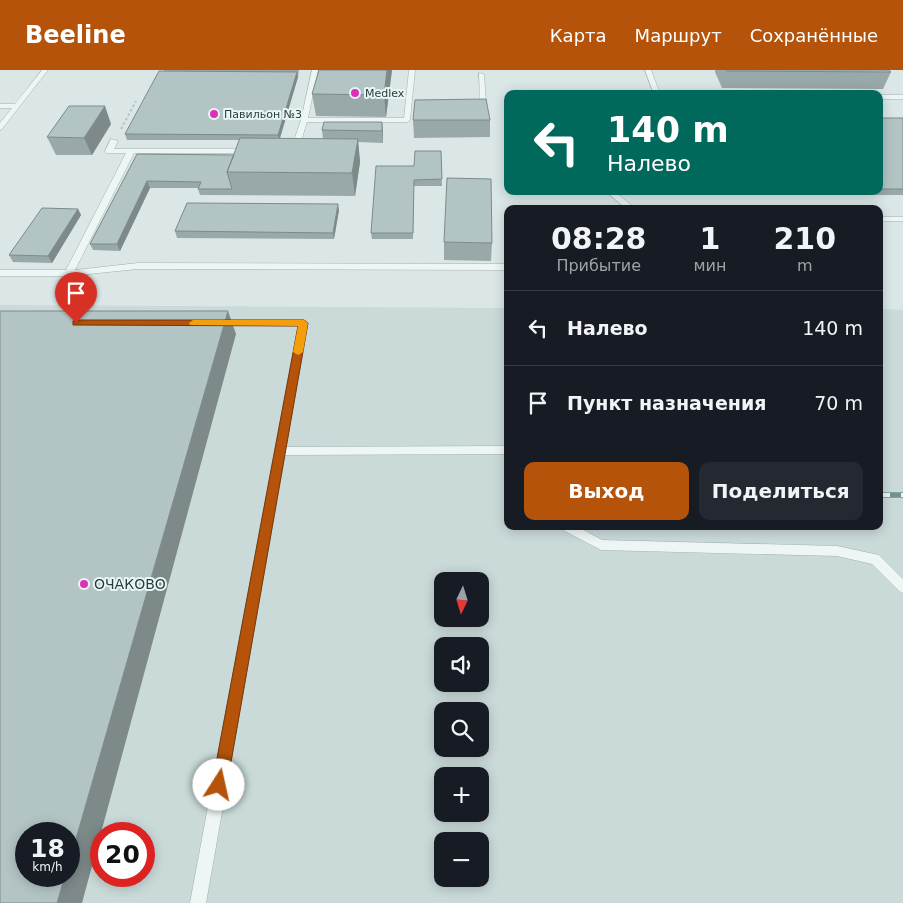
<!DOCTYPE html>
<html lang="ru">
<head>
<meta charset="utf-8">
<style>
	:root { --surface:#171b24; --page:#242831; --text:#f1f3f6; --muted:#9ea1a6; --line:#363941; --accent:#b45309 }
	body { margin:0; font-family:"DejaVu Sans",sans-serif; background:var(--page); color:var(--text); height:100vh; display:flex; flex-direction:column; font-size:19px; white-space:nowrap }
	* { box-sizing:border-box; margin:0 }
	p { font-size:16px; color:var(--muted) }
	.icon { flex:none; width:28px; height:28px; fill:none; stroke:currentColor; stroke-width:2; stroke-linecap:round; stroke-linejoin:round }
	.map { position:relative; flex:1; overflow:hidden }
	.drawer { position:absolute; left:504px; top:135px; width:379px; height:325px; display:flex; flex-direction:column; background:var(--surface); border-radius:10px; box-shadow:0 2px 12px #0003 }
	.drawer>* { flex:none }
	.guide { position:absolute; left:504px; top:20px; width:379px; height:105px; border-radius:10px; box-shadow:0 2px 12px #0003; background:#00695c; color:#fff; overflow:hidden }
	.needle { width:32px; rotate:184deg }
	.buttons { position:absolute; left:434px; top:502px; display:grid; gap:10px }
	.buttons a { display:grid; place-items:center; width:55px; height:55px; border-radius:10px; background:var(--surface); box-shadow:0 2px 12px #0003; font-size:25px }
	.speed { position:absolute; left:15px; top:752px; display:flex; gap:10px; font-size:25px; font-weight:700; text-align:center }
	.speed>* { display:grid; place-content:center; width:65px; height:65px; border-radius:50%; background:var(--surface); box-shadow:0 2px 12px #0003; line-height:1 }
	.speed small { font-size:12px; font-weight:400 }
	.speed .limit { border:8px solid #d22; background:#fff; color:#111 }
	.pin { position:absolute; display:grid; place-items:center; width:42px; height:42px; color:#fff; margin:-51px -21px; border-radius:50% 50% 50% 0; rotate:-45deg; box-shadow:0 0 5px #0007 }
	.pin .icon { rotate:45deg }
	.me { position:absolute; width:55px; margin:-28px; rotate:10deg; stroke-linejoin:round; filter:drop-shadow(0 0 4px #0008) }
	.turn { display:flex; align-items:center; gap:18px; height:105px; padding:0 20px; font-size:22px }
	.turn .icon { width:65px; height:65px; stroke-width:2.5 }
	.turn b { display:block; font-size:35px; line-height:42px }
	.eta { display:flex; justify-content:space-evenly; align-items:center; height:85px; text-align:center }
	.eta b { font-size:30px; font-weight:800; line-height:35px }
	.primary-button { display:flex; gap:10px; margin-top:auto; padding:10px 20px }
	.primary-button a { flex:1; height:58px; border-radius:10px; background:var(--accent); color:#fff; font-size:20px; font-weight:800; line-height:58px; text-align:center }
	.primary-button a+a { background:var(--page); color:var(--text) }
	ul { padding:0; list-style:none }
	li { display:flex; align-items:center; gap:15px; height:75px; padding:0 20px; border-top:1px solid var(--line) }
	li div { flex:1 }
	li b { display:block; font-size:19px }
	li em { font-style:normal }
	header { display:flex; align-items:center; gap:30px; box-sizing:border-box; height:70px; padding:0 25px; background:var(--accent); color:#fff }
	header strong { font-size:24px }
	nav { display:flex; gap:28px; margin-inline-start:auto; font-size:18px }
	.map>svg:first-child { display:block }
	.built { fill:#c9dad9; fill-rule:evenodd }
	.lines { fill:none; stroke-linecap:round; stroke-linejoin:round }
	.lane-casing { stroke:#a0b1b1; stroke-width:1 }
	.path { stroke:#b5c2c2; stroke-width:2; stroke-dasharray:2.5 2.5; stroke-linecap:butt }
	.lane { fill:#eef5f5; fill-rule:evenodd }
	.rail-casing { stroke:#739392; stroke-width:5.5 }
	.rail { stroke:#eaf5f4; stroke-width:4; stroke-dasharray:11; stroke-linecap:butt }
	.wall { fill:#99a9a9 }
	.shaded-wall { fill:#7d8a89 }
	.building { fill:#b2c5c4; stroke:#7d8a89 }
	.route { fill:#b45309; stroke:#753606 }
	.slow { fill:#f59e0b }
	.poi-dot { fill:#dc30b9; stroke:#eaf5f4; stroke-width:2 }
	.labels { text-anchor:middle; dominant-baseline:central; stroke-width:4; stroke-linejoin:round; paint-order:stroke }
	.far-poi-label { font-size:11px; fill:#243f3f; stroke:#eaf5f4; text-anchor:start }
	.poi-label { font-size:14px; fill:#243f3f; stroke:#eaf5f4; text-anchor:start }
</style>
</head>
<body>
<header>
<strong>Beeline</strong>
<nav><a>Карта</a><a>Маршрут</a><a>Сохранённые</a></nav>
</header>
<div class="map">
<svg width="903" height="833" viewBox="0 0 903 833">
	<rect width="100%" height="100%" fill="#dbe7e7"/>
	<!-- built -->
	<path class="built" d="M0,235L507,238L508,456H879V239L903,240V833H0ZM442,511H480V549H442ZM442,576H480V614H442ZM442,641H480V679H442ZM442,706H480V744H442ZM26,764H69V806H26ZM101,764H144V806H101ZM442,771H480V809H442Z"/>
	<g class="lines">
		<!-- lane casing -->
		<g class="lane-casing">
			<path id="lane" d="M42,0H48L2,59L0,60V53L12,38H0V34H15Z
				M312,0H318L308,48H404L409,0H415L410,50L407,52H307L298,81L294,83H289L288,81L291,79L301,50Z
				M645,0H651L660,24H654Z
				M479,3L484,4L486,32L483,34L469,33V31L480,30Z
				M879,25H903V29H879Z
				M111,69L118,71L114,79H248L252,81L248,83H134L75,200L138,193L508,194V200L138,199L69,206H0V200H66L126,83H106L105,81Z
				M605,121H614L636,139H627Z
				M879,147H903V151H879Z
				M217,250H303L308,253L286,377L508,376V384L285,385L206,833H190L298,256L214,255V251Z
				M559,456H576L602,470L837,476L879,485L903,509V523L899,521L872,494L837,486L601,480L561,459Z"/>
		</g>
		<!-- path -->
		<path class="path" d="M121,59L136,31"/>
		<!-- lane -->
		<use href="#lane" class="lane"/>
		<!-- rail casing -->
		<g class="rail-casing">
			<path id="rail" d="M879,425H903"/>
		</g>
		<!-- rail -->
		<use href="#rail" class="rail"/>
	</g>
	<!-- wall -->
	<path class="wall" d="M164,0H299L298,7L280,68L323,69L322,60L382,52L383,64V73L358,72L360,92L355,126L200,125L198,119V118H150L120,181L93,180L90,174L137,84L234,85L239,70H127L125,64L164,1Z
		M319,0H392L386,47L316,46L312,24Z
		M715,0H889L891,2L883,19L722,18L715,2Z
		M879,48H903V125H793L791,121H879Z
		M413,50H490V67L414,68Z
		M111,54L92,85H56L47,67Z
		M441,81L442,116H414L413,169H372L371,163L414,96Z
		M697,121H750V122H698Z
		M78,139L81,145L52,193L13,192L9,185Z
		M339,140L334,169L177,168L175,161Z
		M444,172L492,173L491,191L444,190Z"/>
	<!-- shaded-wall -->
	<path class="shaded-wall" d="M387,0H392L386,47L384,25Z
		M297,2L298,7L279,71L278,65Z
		M105,36L111,54L92,85L84,68Z
		M382,52L383,64V73L382,61Z
		M358,69L360,92L355,126L352,103Z
		M147,111L150,118L120,181L117,174Z
		M338,134L339,140L334,169L333,163Z
		M78,139L81,145L52,193L48,186Z
		M228,241L236,264L82,833H57L65,806H69V793Z"/>
	<!-- building -->
	<path class="building" d="M319,0H387L384,25L312,24Z
		M726,0H889L891,2L727,1Z
		M159,1L297,2L278,65L125,64Z
		M486,29L490,50H413L415,30Z
		M69,36H105L84,68L47,67Z
		M879,48H903V119H879Z
		M324,52H382V61L322,60Z
		M240,68L358,69L352,103L227,102Z
		M415,81H441L442,109L414,110L413,163H371L376,96H414Z
		M137,84L234,85L227,102L232,119H198L201,112L147,111L117,174H90Z
		M447,108L491,109L492,173L444,172Z
		M187,133L338,134L333,163L175,161Z
		M42,138L78,139L48,186L9,185Z
		M0,241H228L69,793V764H26V806H65L57,833H0Z"/>
	<!-- route -->
	<path class="route" d="M76,250H304L308,253L227,715L225,720L219,723L214,720L212,715L298,256L73,255V251Z"/>
	<!-- slow -->
	<path class="slow" d="M193,250H304L308,253L303,282L298,285L293,282L298,256L190,255L189,253Z"/>
	<!-- markers -->
	<g class="poi-dot">
		<circle cx="355" cy="23" r="5"/>
		<circle cx="214" cy="44" r="5"/>
		<circle cx="84" cy="514" r="5"/>
	</g>
	<g class="labels">
		<!-- far-poi labels -->
		<g class="far-poi-label">
			<text x="365" y="23">Medlex</text>
			<text x="224" y="44">Павильон №3</text>
		</g>
		<!-- poi labels -->
		<g class="poi-label">
			<text x="94" y="514">ОЧАКОВО</text>
		</g>
	</g>
</svg>
<div class="buttons">
<a><svg class="needle" viewBox="-14 -14 28 28"><path d="M0-13l5 13h-10z" fill="#e53935"/><path d="M0 13l5-13h-10z" fill="#9ea1a6"/></svg></a>
<a><svg class="icon" aria-label="sound" viewBox="0 0 24 24"><path d="M4 9h4l5-4v14l-5-4H4zM17 9q2 3 0 6"/></svg></a>
<a><svg class="icon" aria-label="search" viewBox="0 0 24 24"><circle cx="10" cy="10" r="6"/><path d="M15 15l6 6"/></svg></a>
<a>+</a>
<a>−</a>
</div>
<div class="speed"><div>18<small>km/h</small></div><div class="limit">20</div></div>
<div class="pin" style="left:76px;top:253px;background:#d93025"><svg class="icon" aria-label="arrive" viewBox="0 0 24 24"><path d="M6 21V4h12l-3 4 3 4H6"/></svg></div>
<svg class="me" style="left:219px;top:715px" viewBox="-20 -20 40 40"><circle r="19" fill="#fff"/><path d="M0-13L10 11 0 6-10 11z" fill="#b45309"/></svg>
<div class="guide">
<div class="turn"><svg class="icon" aria-label="left" viewBox="0 0 24 24"><path d="M17 20v-9H6M10 6l-5 5 5 5"/></svg><div><b>140 m</b>Налево</div></div>
</div>
<section class="drawer">
<div class="eta">
<div><b>08:28</b><p>Прибытие</p></div>
<div><b>1</b><p>мин</p></div>
<div><b>210</b><p>m</p></div>
</div>
<ul>
<li><svg class="icon" aria-label="left" viewBox="0 0 24 24"><path d="M17 20v-9H6M10 6l-5 5 5 5"/></svg><div><b>Налево</b></div><em>140 m</em></li>
<li><svg class="icon" aria-label="arrive" viewBox="0 0 24 24"><path d="M6 21V4h12l-3 4 3 4H6"/></svg><div><b>Пункт назначения</b></div><em>70 m</em></li>
</ul>
<div class="primary-button"><a>Выход</a><a>Поделиться</a></div>
</section>
</div>
</body>
</html>
